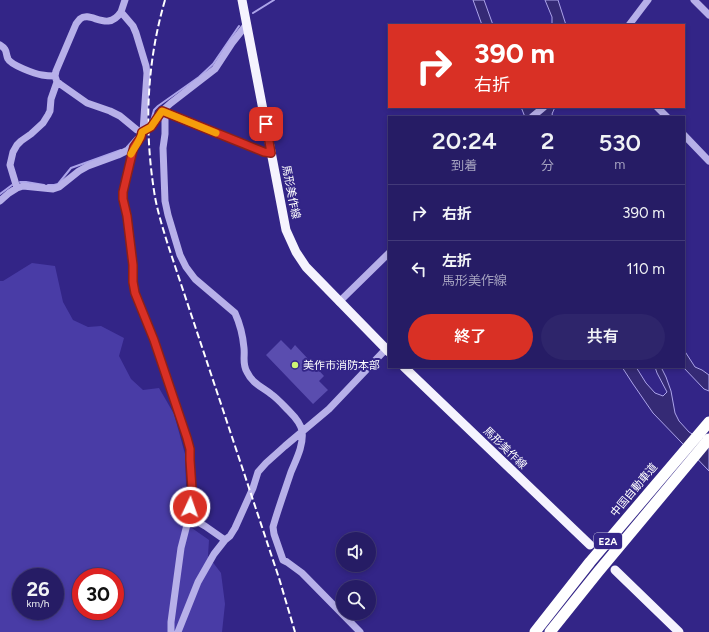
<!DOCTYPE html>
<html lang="ja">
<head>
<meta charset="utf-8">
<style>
	:root { --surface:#261c65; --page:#2e256b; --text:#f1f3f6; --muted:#a4a1bf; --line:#423a79; --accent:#d93025 }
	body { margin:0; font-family:Figtree,"Noto Sans JP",sans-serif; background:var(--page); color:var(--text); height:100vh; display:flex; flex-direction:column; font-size:15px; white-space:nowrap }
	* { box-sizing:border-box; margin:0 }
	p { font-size:13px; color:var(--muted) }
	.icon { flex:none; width:22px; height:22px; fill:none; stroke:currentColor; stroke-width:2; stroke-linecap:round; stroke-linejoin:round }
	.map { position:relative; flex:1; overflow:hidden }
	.panel { position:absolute; left:388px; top:116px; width:297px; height:252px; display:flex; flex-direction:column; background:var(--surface); border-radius:0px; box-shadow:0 2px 6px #0003,0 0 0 1px var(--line) }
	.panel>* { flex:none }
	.guide { position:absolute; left:388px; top:24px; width:297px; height:84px; border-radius:0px; box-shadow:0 2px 6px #0003,0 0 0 1px var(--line); background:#d93025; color:#fff; overflow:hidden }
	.buttons { position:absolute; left:336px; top:532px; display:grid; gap:8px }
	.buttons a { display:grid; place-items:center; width:40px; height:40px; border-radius:50%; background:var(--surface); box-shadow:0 2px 6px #0003,0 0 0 1px var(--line); font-size:20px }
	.speed { position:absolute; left:12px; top:568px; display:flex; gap:8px; font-size:20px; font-weight:700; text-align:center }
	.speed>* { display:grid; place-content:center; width:52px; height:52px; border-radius:50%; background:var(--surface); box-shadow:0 2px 6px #0003,0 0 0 1px var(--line); line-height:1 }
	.speed small { font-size:10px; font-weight:400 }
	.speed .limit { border:6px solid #d22; background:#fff; color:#111 }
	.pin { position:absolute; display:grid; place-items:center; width:34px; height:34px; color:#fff; margin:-17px; border-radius:8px; box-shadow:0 2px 6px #0006 }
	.me { position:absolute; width:44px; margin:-22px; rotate:3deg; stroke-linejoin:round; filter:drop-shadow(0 0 3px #0008) }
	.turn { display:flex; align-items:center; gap:14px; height:84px; padding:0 20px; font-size:18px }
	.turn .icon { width:52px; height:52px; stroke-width:2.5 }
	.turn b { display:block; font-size:28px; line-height:34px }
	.eta { display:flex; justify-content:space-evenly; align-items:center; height:68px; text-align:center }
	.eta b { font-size:24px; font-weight:600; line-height:28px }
	.primary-button { display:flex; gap:8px; margin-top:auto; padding:8px 20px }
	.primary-button a { flex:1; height:46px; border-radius:24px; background:var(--accent); color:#fff; font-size:16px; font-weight:600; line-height:46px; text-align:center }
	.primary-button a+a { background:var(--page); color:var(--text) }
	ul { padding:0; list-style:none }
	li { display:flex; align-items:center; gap:12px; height:56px; padding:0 20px; border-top:1px solid var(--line) }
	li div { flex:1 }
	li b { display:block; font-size:15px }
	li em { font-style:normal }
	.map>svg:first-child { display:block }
	.green { fill:#493ca6; fill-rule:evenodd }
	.water { fill:#352a75; stroke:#aca4ea }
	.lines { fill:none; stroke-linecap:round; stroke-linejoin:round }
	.stream { stroke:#aca4ea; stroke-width:2 }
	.building { fill:#5a4daf }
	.minor { stroke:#b7b0e9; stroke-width:7 }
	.major { stroke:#f5f3fe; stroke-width:9 }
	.highway { stroke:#fff; stroke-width:11 }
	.rail { stroke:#fff; stroke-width:2; stroke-dasharray:7 3; stroke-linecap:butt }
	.route-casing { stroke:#8d1f18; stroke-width:10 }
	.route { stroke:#d93025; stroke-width:7 }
	.slow { stroke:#f59e0b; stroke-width:7 }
	.poi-dot { fill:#cef374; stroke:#332587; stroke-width:1.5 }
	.labels { text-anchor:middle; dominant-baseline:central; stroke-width:4; stroke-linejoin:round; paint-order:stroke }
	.shield { fill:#332587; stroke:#c2bedb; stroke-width:1 }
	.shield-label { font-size:10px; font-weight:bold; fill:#fff }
	.street-label { font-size:11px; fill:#fff; stroke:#332587 }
	.poi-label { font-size:11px; fill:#fff; stroke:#332587; text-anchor:start }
</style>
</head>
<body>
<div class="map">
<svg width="709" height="632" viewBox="0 0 709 632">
	<rect width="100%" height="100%" fill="#332587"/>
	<!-- green -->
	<path class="green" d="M32,263L55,266L63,302L73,320L88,327L101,326L124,338L119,356L131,379L143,390L159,388L174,414L185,454L186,485L179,519L209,540L208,556L221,573L225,604L222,632H0V281H3ZM21,577H55V611H21ZM81,577H115V611H81Z"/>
	<!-- water -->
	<path class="water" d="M473,0H484L493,25H482Z
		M545,0H558L566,25H552V17Z
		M521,107H555L552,114L553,117H525Z
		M684,350L695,367L702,370L709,375V391L704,389L683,367H684Z
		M622,367H636L646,383L655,393L663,396L667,392L657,373L655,367H661L666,377L671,391L675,413L679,421L689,432L709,444V471L653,413L633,384Z"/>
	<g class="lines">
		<!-- stream -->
		<path class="stream" d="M253,13L274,0
			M151,121L154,110L158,106L199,77L213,64L239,26
			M127,147L136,137
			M20,182H26L44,185
			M48,185H54L58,184L71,168L121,150
			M0,194L12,185"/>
	</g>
	<!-- building -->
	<path class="building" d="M281,340L291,350L295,345L324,376L319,381L328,390L313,404L266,355Z"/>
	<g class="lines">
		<!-- minor -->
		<path class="minor" d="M125,0L121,12L133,26L136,33L146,66L147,73L143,132L141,137L134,147L131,154L123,192V199L127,216L135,293L154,340L180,417L190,449L192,489L190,507L189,517L205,526L225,540L214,554L198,582L178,632
			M694,0L709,15
			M629,25L648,0
			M0,45C8,50 5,52 8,59C11,65 35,74 42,75C47,76 51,76 55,76
			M57,82L60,84L87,103L110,111L120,116L137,130L143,132L151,127L162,111L171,103L215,69L232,43L247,24
			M657,107L667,117
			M162,111L165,120V134L163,148L165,201L168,215L180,255L186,267L195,279L235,313C240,324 243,337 244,348C245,357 242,364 247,372C252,383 262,387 271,394C278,399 283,405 289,411C294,416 301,424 302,431C304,445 296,460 291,472C285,490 278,509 273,527L274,534L283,560L287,562L302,573L360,632
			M162,111L265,152L271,153
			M532,117L544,107
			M684,135L709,161
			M17,188L10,165L13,152L17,145L21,141L31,134L43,123L48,115L50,111L51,99L57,82L55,76L56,71L76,24C77,23 78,21 80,19C91,10 107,33 121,12
			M0,201L9,193L17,188L23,186L53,189L59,187L79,171L88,166L118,155L134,147
			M339,302L389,253
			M225,540L230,536L235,528L253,488L258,472L266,463L285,446L329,409L386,349
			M171,632V622L181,548L189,517"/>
		<!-- major -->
		<path class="major" d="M242,0L286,230L296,252L306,267L389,352
			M404,367L590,545
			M615,570L679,632"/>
		<!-- highway -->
		<path class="highway" d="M535,632L590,562L709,422
			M550,632L598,572L709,439"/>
		<!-- rail -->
		<path class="rail" d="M165,0C146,65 144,131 155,197C158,213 163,229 168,245L279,578L295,632"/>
	</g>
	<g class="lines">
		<!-- route casing -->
		<g class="route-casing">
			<path id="route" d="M190,507L192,489L190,460V449L187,438L154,340L135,293L133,282V265L127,216L123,199V192L132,154L134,147L141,137L142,132L151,127L162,111L264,152L271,153L266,124"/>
		</g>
		<!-- route -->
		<use href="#route" class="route"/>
		<!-- slow -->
		<path class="slow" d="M131,154C135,146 141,140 142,132L151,127L162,111L216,133"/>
	</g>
	<!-- markers -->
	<circle class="poi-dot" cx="295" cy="365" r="4"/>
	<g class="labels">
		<!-- shield labels -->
		<rect class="shield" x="594" y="533" width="28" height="16" rx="3"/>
		<g class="shield-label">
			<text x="608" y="541">E2A</text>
		</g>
		<!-- street labels -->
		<g class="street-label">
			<text transform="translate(291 192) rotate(79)">馬形美作線</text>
			<text transform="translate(505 448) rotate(44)">馬形美作線</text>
			<text transform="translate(634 490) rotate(-50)">中国自動車道</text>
		</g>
		<!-- poi labels -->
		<g class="poi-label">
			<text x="303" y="365">美作市消防本部</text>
		</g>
	</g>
</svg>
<div class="buttons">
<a><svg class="icon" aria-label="sound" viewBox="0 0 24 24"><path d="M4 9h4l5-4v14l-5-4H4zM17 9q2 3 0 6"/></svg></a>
<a><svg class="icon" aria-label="search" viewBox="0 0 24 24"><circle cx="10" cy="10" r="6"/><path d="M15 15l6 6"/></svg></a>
</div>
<div class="speed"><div>26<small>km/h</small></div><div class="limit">30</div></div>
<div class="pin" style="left:266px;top:124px;background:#d93025"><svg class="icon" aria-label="arrive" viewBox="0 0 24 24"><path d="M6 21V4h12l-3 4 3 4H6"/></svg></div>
<svg class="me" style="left:190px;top:507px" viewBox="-20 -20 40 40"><circle r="17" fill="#d93025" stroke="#fff" stroke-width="3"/><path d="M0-11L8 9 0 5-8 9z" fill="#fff"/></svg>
<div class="guide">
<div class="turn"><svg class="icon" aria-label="right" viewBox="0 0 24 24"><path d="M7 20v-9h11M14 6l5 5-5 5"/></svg><div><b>390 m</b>右折</div></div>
</div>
<section class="panel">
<div class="eta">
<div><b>20:24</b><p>到着</p></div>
<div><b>2</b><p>分</p></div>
<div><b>530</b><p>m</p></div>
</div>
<ul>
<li><svg class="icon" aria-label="right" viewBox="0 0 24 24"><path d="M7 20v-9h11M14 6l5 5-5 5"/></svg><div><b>右折</b></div><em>390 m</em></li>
<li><svg class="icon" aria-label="left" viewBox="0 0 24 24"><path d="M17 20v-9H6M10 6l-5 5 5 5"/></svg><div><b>左折</b><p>馬形美作線</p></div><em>110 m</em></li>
</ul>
<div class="primary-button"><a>終了</a><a>共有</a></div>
</section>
</div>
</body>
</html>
